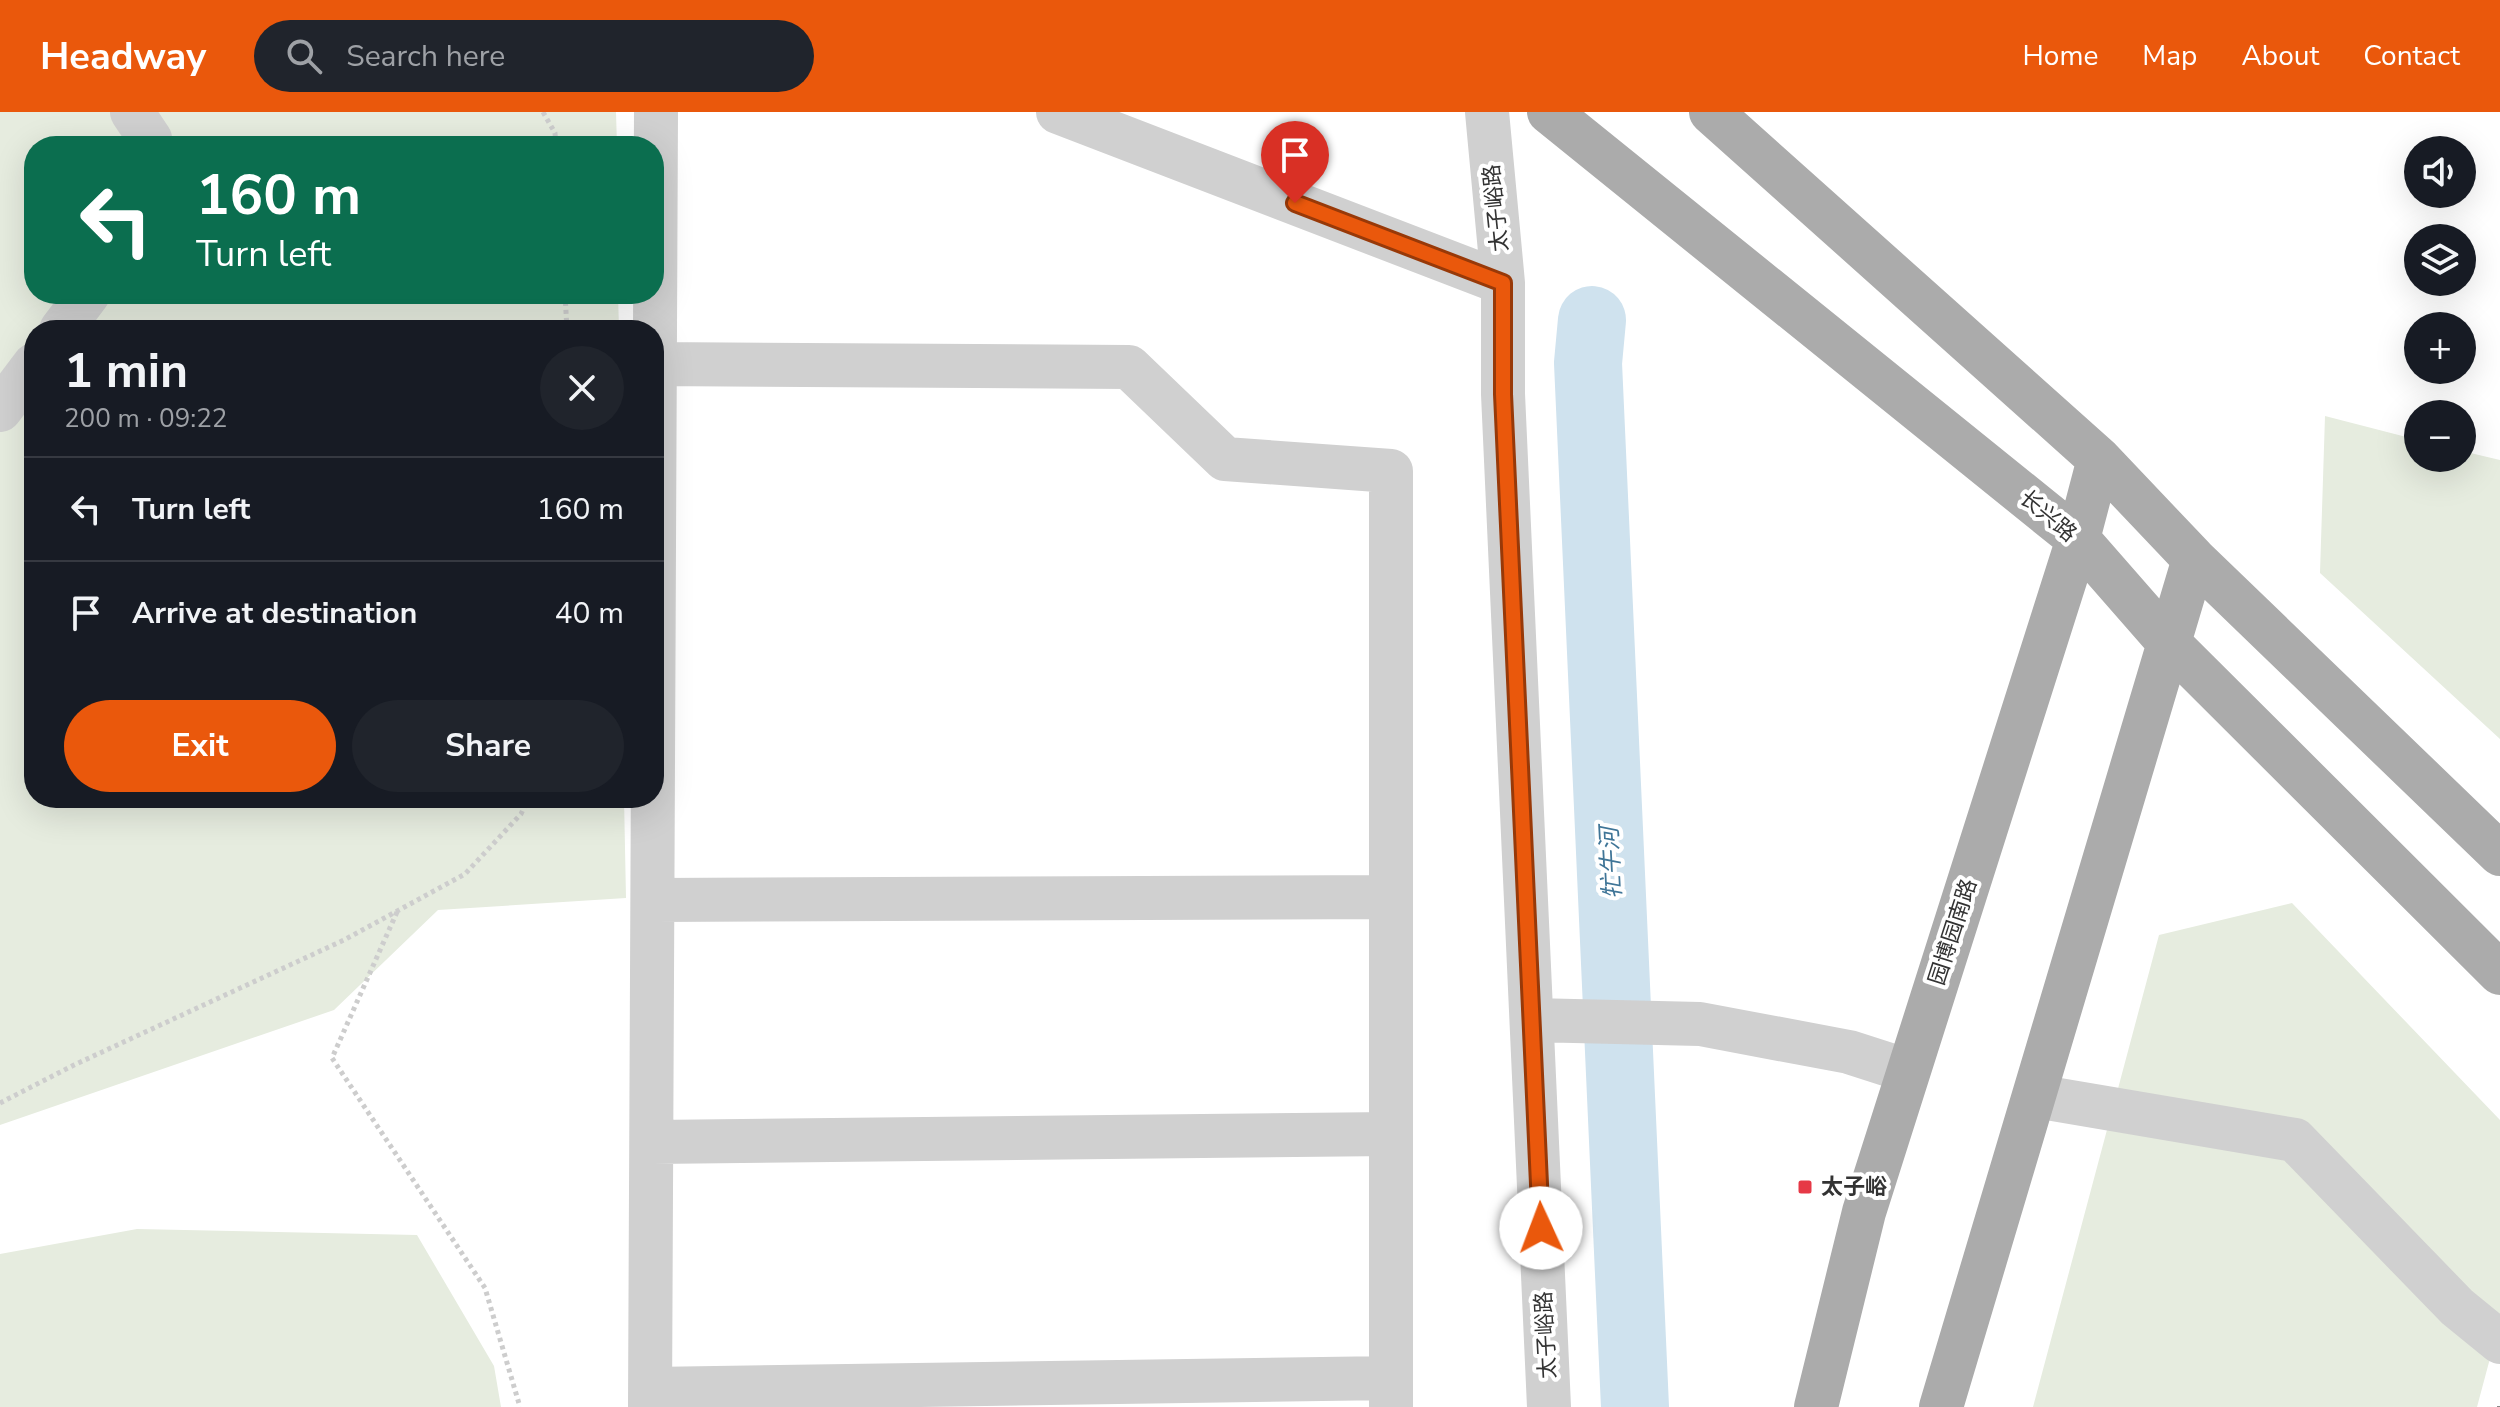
<!DOCTYPE html>
<html lang="en">
<head>
<meta charset="utf-8">
<style>
	:root { --surface:#171b24; --page:#20242c; --text:#f1f3f6; --muted:#9ea1a6; --line:#363941; --accent:#ea580c }
	body { margin:0; font-family:"Nunito Sans","Noto Sans SC",sans-serif; background:var(--page); color:var(--text); height:100vh; display:flex; flex-direction:column; font-size:30px; white-space:nowrap }
	* { box-sizing:border-box; margin:0 }
	p { font-size:26px; color:var(--muted) }
	.icon { flex:none; width:44px; height:44px; fill:none; stroke:currentColor; stroke-width:2; stroke-linecap:round; stroke-linejoin:round }
	.map { position:relative; flex:1; overflow:hidden }
	.sheet { position:absolute; left:24px; top:208px; width:640px; height:488px; display:flex; flex-direction:column; background:var(--surface); border-radius:32px; box-shadow:0 8px 32px #0002 }
	.sheet>* { flex:none }
	.guide { position:absolute; left:24px; top:24px; width:640px; height:168px; border-radius:32px; box-shadow:0 8px 32px #0002; background:#0b6e4f; color:#fff; overflow:hidden }
	.buttons { position:absolute; left:2404px; top:24px; display:grid; gap:16px }
	.buttons a { display:grid; place-items:center; width:72px; height:72px; border-radius:50%; background:var(--surface); box-shadow:0 8px 32px #0002; font-size:40px }
	.pin { position:absolute; display:grid; place-items:center; width:68px; height:68px; color:#fff; margin:-82px -34px; border-radius:50% 50% 50% 0; rotate:-45deg; box-shadow:0 0 8px #0007 }
	.pin .icon { rotate:45deg }
	.me { position:absolute; width:88px; margin:-44px; rotate:358deg; stroke-linejoin:round; filter:drop-shadow(0 0 6px #0008) }
	.turn { display:flex; align-items:center; gap:28px; height:168px; padding:0 40px; font-size:36px }
	.turn .icon { width:104px; height:104px; stroke-width:2.5 }
	.turn b { display:block; font-size:56px; line-height:68px }
	.round { display:grid; place-items:center; flex:none; width:84px; height:84px; border-radius:42px; background:var(--page) }
	.headline { display:flex; align-items:center; justify-content:space-between; height:136px; padding:0 40px }
	h1 { font-size:48px; font-weight:700; line-height:60px }
	.button { display:flex; gap:16px; margin-top:auto; padding:16px 40px }
	.button a { flex:1; height:92px; border-radius:48px; background:var(--accent); color:#fff; font-size:32px; font-weight:700; line-height:92px; text-align:center }
	.button a+a { background:var(--page); color:var(--text) }
	ul { padding:0; list-style:none }
	li { display:flex; align-items:center; gap:24px; height:104px; padding:0 40px; border-top:2px solid var(--line) }
	li div { flex:1 }
	li b { display:block; font-size:30px }
	li em { font-style:normal }
	header { display:flex; align-items:center; gap:48px; box-sizing:border-box; height:112px; padding:0 40px; background:var(--accent); color:#fff }
	header strong { font-size:38px }
	nav { display:flex; gap:44px; margin-inline-start:auto; font-size:28px }
	.search { width:560px; height:72px; background:var(--page); display:flex; align-items:center; gap:20px; box-sizing:border-box; padding:0 28px; border-radius:44px; color:var(--muted); font-size:30px }
	.map>svg:first-child { display:block }
	.green { fill:#e6ecdf }
	.lines { fill:none; stroke-linecap:round; stroke-linejoin:round }
	.river { stroke:#cfe2ee; stroke-width:68 }
	.path { stroke:#cdcdcd; stroke-width:5; stroke-dasharray:4 4; stroke-linecap:butt }
	.minor { stroke:#d0d0d0; stroke-width:44 }
	.major { stroke:#ababab; stroke-width:44 }
	.rail { stroke:#888; stroke-width:6; stroke-dasharray:8 6; stroke-linecap:butt }
	.route-casing { stroke:#983908; stroke-width:20 }
	.route { stroke:#ea580c; stroke-width:14 }
	.poi-dot { fill:#e63946; stroke:#fff; stroke-width:3 }
	.labels { text-anchor:middle; dominant-baseline:central; stroke-width:8; stroke-linejoin:round; paint-order:stroke }
	.street-label { font-size:22px; fill:#333; stroke:#fff }
	.poi-label { font-size:22px; font-weight:bold; fill:#333; stroke:#fff; text-anchor:start }
	.water-label { font-size:24px; font-style:italic; fill:#3f7597; stroke:#fff }
</style>
</head>
<body>
<header>
<strong>Headway</strong>
<div class="search"><svg class="icon" aria-label="search" viewBox="0 0 24 24"><circle cx="10" cy="10" r="6"/><path d="M15 15l6 6"/></svg>Search here</div>
<nav><a>Home</a><a>Map</a><a>About</a><a>Contact</a></nav>
</header>
<div class="map">
<svg width="2500" height="1295" viewBox="0 0 2500 1295">
	<rect width="100%" height="100%" fill="#fff"/>
	<!-- green -->
	<path class="green" d="M0,0H616L617,34H34V182H618L619,218H34V686H624L626,786L438,798L334,898L0,1013Z
		M2325,304L2418,328V346H2462V339L2500,348V627L2320,461Z
		M2292,791L2500,1008V1209L2477,1295H2033L2159,823Z
		M137,1117L417,1123L494,1254L501,1295H0V1142Z"/>
	<g class="lines">
		<!-- river -->
		<path class="river" d="M1592,208L1588,251L1635,1295"/>
		<!-- path -->
		<path class="path" d="M543,0L555,21L556,34
			M565,182L567,218
			M397,800L332,946L485,1176L520,1295
			M0,991L74,953L344,828L465,762L521,702L528,686"/>
		<!-- minor -->
		<path class="minor" d="M132,0L150,27L148,34
			M1058,0L1503,171
			M1487,0L1503,171V282L1549,1295
			M61,218L88,182
			M655,252L1129,255L1225,347L1391,359V1295
			M0,298L34,253
			M654,788L1391,785
			M1532,908L1700,912L1849,940L1908,959
			M2035,984L2295,1028L2457,1195L2500,1230
			M653,1030L1391,1022
			M651,1277L1391,1266
			M650,1295L656,0"/>
		<!-- major -->
		<path class="major" d="M1549,0L2078,427L2169,531L2500,861
			M1711,0L2099,347L2194,447L2500,742
			M1816,1295L1864,1100L2078,427L2099,347
			M1941,1295L2194,447"/>
		<!-- rail -->
		<path class="rail" d="M2500,1295V1294"/>
	</g>
	<g class="lines">
		<!-- route casing -->
		<g class="route-casing">
			<path id="route" d="M1295,91L1503,171V282L1541,1116"/>
		</g>
		<!-- route -->
		<use href="#route" class="route"/>
	</g>
	<!-- markers -->
	<rect class="poi-dot" x="1797" y="1067" width="16" height="16" rx="4"/>
	<g class="labels">
		<!-- street labels -->
		<g class="street-label">
			<text transform="translate(1496 96) rotate(-96)">太子峪路</text>
			<text transform="translate(2048 404) rotate(40)">长兴路</text>
			<text transform="translate(1953 820) rotate(-72)">园博园南路</text>
			<text transform="translate(1546 1223) rotate(-93)">太子峪路</text>
		</g>
		<!-- poi labels -->
		<g class="poi-label">
			<text x="1821" y="1075">太子峪</text>
		</g>
		<!-- water labels -->
		<g class="water-label">
			<text transform="translate(1611 751) rotate(-93)">牤牛河</text>
		</g>
	</g>
</svg>
<div class="buttons">
<a><svg class="icon" aria-label="sound" viewBox="0 0 24 24"><path d="M4 9h4l5-4v14l-5-4H4zM17 9q2 3 0 6"/></svg></a>
<a><svg class="icon" aria-label="layers" viewBox="0 0 24 24"><path d="M12 4l9 5-9 5-9-5zM3 14l9 5 9-5"/></svg></a>
<a>+</a>
<a>−</a>
</div>
<div class="pin" style="left:1295px;top:91px;background:#d93025"><svg class="icon" aria-label="arrive" viewBox="0 0 24 24"><path d="M6 21V4h12l-3 4 3 4H6"/></svg></div>
<svg class="me" style="left:1541px;top:1116px" viewBox="-20 -20 40 40"><circle r="19" fill="#fff"/><path d="M0-13L10 11 0 6-10 11z" fill="#ea580c"/></svg>
<div class="guide">
<div class="turn"><svg class="icon" aria-label="left" viewBox="0 0 24 24"><path d="M17 20v-9H6M10 6l-5 5 5 5"/></svg><div><b>160 m</b>Turn left</div></div>
</div>
<section class="sheet">
<div class="headline"><div><h1>1 min</h1><p>200 m · 09:22</p></div><a class="round"><svg class="icon" aria-label="close" viewBox="0 0 24 24"><path d="M6 6l12 12M18 6L6 18"/></svg></a></div>
<ul>
<li><svg class="icon" aria-label="left" viewBox="0 0 24 24"><path d="M17 20v-9H6M10 6l-5 5 5 5"/></svg><div><b>Turn left</b></div><em>160 m</em></li>
<li><svg class="icon" aria-label="arrive" viewBox="0 0 24 24"><path d="M6 21V4h12l-3 4 3 4H6"/></svg><div><b>Arrive at destination</b></div><em>40 m</em></li>
</ul>
<div class="button"><a>Exit</a><a>Share</a></div>
</section>
</div>
</body>
</html>
